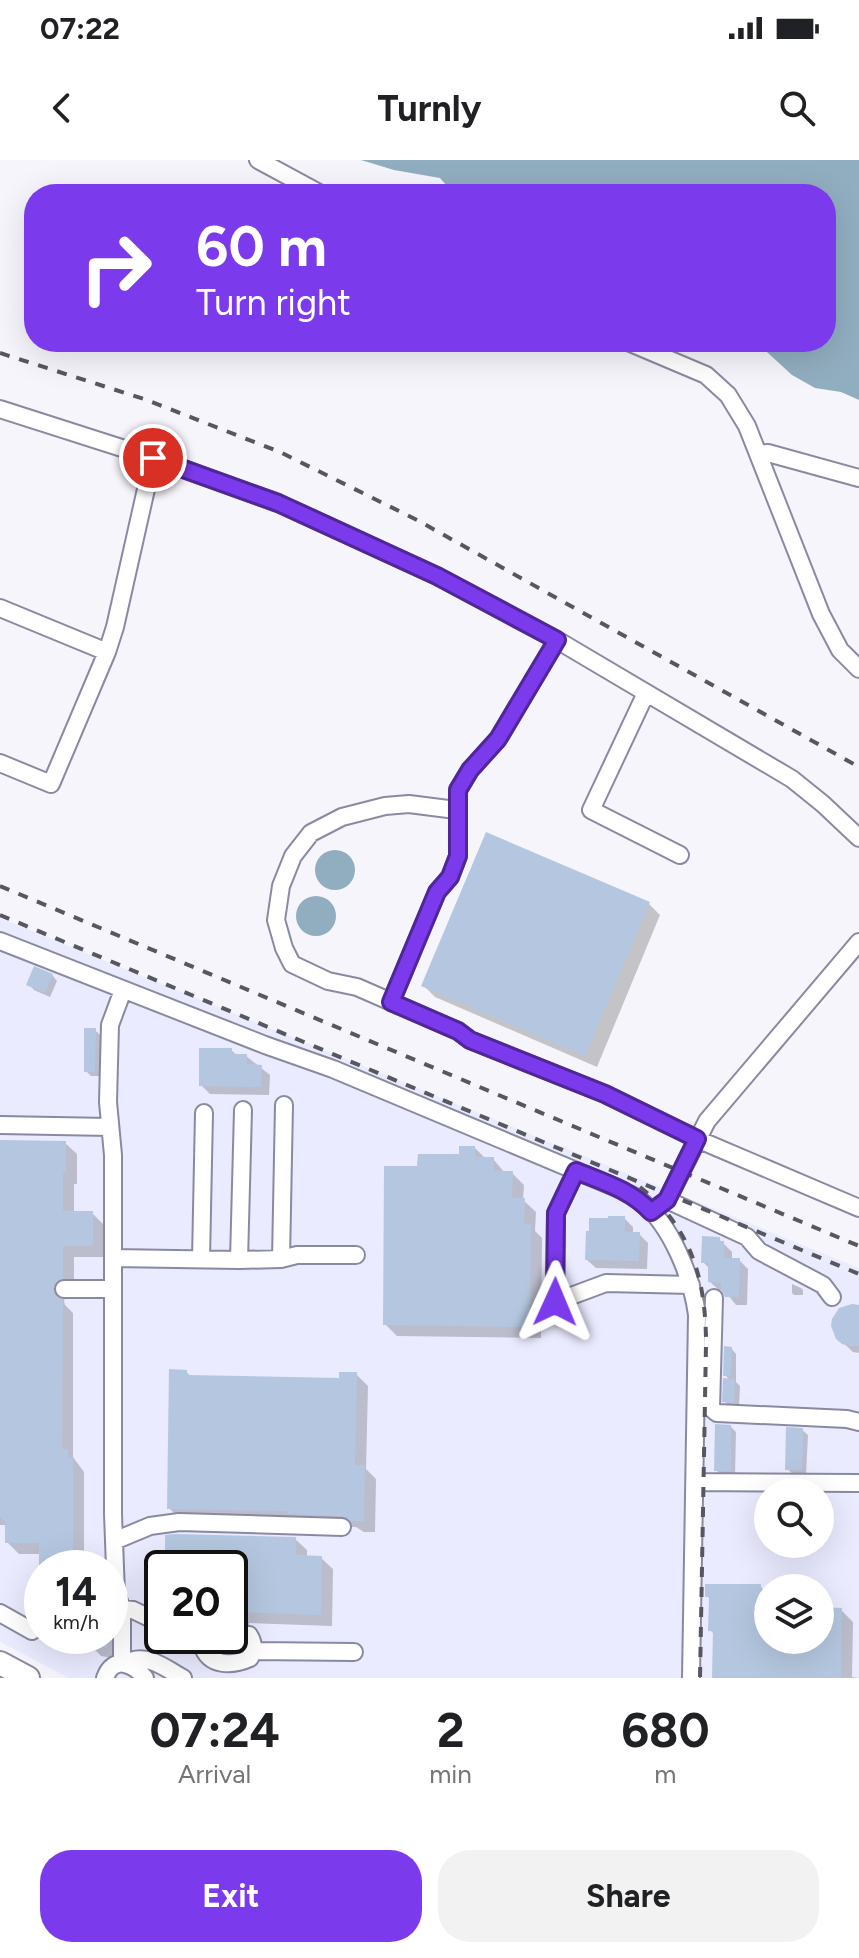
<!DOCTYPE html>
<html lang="en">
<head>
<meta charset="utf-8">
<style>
	:root { --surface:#fff; --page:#f2f2f2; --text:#202124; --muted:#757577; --accent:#7c3aed }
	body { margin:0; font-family:Figtree,sans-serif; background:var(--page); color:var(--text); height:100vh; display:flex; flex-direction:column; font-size:30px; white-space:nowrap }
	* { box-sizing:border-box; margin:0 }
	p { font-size:26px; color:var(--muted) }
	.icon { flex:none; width:44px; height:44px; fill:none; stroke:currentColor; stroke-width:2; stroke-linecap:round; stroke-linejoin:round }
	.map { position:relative; height:1518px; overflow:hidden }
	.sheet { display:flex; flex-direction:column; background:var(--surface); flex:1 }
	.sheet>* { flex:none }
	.banner { position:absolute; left:24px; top:24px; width:812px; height:168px; border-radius:32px; box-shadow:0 8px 32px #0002; background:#7c3aed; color:#fff; overflow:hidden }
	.buttons { position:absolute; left:754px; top:1318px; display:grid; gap:16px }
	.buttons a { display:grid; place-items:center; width:80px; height:80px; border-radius:50%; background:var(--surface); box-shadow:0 8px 32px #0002; font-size:40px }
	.speed { position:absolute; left:24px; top:1390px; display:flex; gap:16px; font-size:40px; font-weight:700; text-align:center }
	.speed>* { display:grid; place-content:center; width:104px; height:104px; border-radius:50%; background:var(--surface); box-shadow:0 8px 32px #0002; line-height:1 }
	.speed small { font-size:20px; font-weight:400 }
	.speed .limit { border:4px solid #111; border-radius:12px; background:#fff; color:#111 }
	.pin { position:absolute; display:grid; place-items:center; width:68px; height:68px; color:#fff; margin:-34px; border:4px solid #fff; border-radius:50%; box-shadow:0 2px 8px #0007 }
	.me { position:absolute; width:88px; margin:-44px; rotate:1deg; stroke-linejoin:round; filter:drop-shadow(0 0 6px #0008) }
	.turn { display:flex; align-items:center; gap:28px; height:168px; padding:0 40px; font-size:36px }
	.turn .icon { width:104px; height:104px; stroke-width:2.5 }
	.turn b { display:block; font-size:56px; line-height:68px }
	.eta { display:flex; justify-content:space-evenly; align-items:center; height:136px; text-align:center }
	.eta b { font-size:48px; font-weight:700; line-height:56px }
	.cta { display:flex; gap:16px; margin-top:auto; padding:16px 40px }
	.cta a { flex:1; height:92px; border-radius:32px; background:var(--accent); color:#fff; font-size:32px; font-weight:700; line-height:92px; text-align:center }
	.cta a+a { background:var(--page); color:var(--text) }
	.status { display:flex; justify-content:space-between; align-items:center; height:56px; padding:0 40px; background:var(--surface); direction:ltr }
	.status svg { height:22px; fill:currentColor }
	header { display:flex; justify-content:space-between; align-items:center; height:104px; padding:0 40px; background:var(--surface); font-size:36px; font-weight:700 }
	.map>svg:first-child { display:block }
	.built { fill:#eaebff; fill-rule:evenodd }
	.water { fill:#91aec0 }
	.shadow { fill:#0003 }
	.building { fill:#b5c7e0 }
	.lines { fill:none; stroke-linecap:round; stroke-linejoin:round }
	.minor-casing { stroke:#898aa1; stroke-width:20 }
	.highway-casing { stroke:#898aa1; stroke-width:26 }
	.minor { stroke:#fff; stroke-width:16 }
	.highway { stroke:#fff; stroke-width:22 }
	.rail { stroke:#56575f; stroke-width:4; stroke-dasharray:10 10; stroke-linecap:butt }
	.route-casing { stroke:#51269a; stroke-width:20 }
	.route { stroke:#7c3aed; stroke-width:14 }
</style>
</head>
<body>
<div class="status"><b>07:22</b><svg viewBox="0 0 49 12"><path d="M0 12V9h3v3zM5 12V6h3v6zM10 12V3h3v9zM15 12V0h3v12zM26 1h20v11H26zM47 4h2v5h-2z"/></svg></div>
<header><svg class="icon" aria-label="back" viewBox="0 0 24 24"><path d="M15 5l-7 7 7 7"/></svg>Turnly<svg class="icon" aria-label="search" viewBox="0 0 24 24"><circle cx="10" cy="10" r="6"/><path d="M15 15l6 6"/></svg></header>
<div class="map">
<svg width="859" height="1518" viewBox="0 0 859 1518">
	<rect width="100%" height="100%" fill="#f5f5fb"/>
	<!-- built -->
	<path class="built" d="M0,758L859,1108V1518H69L0,1482ZM768,1332H820V1384H768ZM42,1408H110V1476H42ZM162,1408H230V1476H162ZM768,1428H820V1480H768Z"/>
	<!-- water -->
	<path class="water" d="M361,0H859V240L841,232L815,228L792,215L756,182H826V34H454L440,18L394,10Z
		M315 710a20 20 0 1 1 40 0a20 20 0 1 1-40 0Z
		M296 756a20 20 0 1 1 40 0a20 20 0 1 1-40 0Z"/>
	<!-- shadow -->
	<path class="shadow" d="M649,744L660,755L597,907L435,837L424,826Z
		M52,815L57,821L50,837L34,830L29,824Z
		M95,870L100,875V916H91L86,911Z
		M231,890L238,896H246L270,915L269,935L210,934L201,925Z
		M0,982L65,983L77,994V1024H74V1053H92L104,1065V1097H74V1130L66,1134L64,1141L65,1145L73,1153V1297L84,1312V1408H42V1449L33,1441V1425H37V1413H41V1394H19L7,1382V1365H0Z
		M475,988L486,999H493L505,1013H512L524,1025L523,1040L536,1052L535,1071L542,1078L541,1178L397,1176L385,1164L419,1008L461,996Z
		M624,1058L633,1067V1074H639L648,1083L647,1109L596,1108L587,1100Z
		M719,1079L732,1092V1100H739L748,1109L747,1145H736L724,1130H719L710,1122V1109L703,1102Z
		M792,1124L801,1128L803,1130V1135H794L792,1133Z
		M859,1148V1193L853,1192L838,1178Z
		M731,1188L736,1194V1222L740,1226L739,1247H730L724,1241L730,1220L725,1215Z
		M186,1212L192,1217L341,1220L356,1214L368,1226L366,1309L376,1319L375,1372H364L356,1367L181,1360L169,1348Z
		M731,1267L736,1272L735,1316H722L716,1310Z
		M802,1270L808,1275L806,1315L793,1314L787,1309Z
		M295,1379L307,1390V1398H321L333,1409L332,1466L249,1463L250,1471L230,1468V1408H167Z
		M110,1418L115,1424L118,1499L101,1496L92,1487H78L67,1476H110Z
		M760,1426L768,1434V1480H820V1449L841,1450L853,1462L852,1517L859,1518H714L715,1475L710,1470L711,1440L707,1436Z"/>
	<!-- building -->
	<path class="building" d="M486,672L650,742L585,896L421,826Z
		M34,806L53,814L45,833L26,825Z
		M84,868H96L95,912H84Z
		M199,888H232V894H247V904L262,905L261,927L199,926Z
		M0,980L66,981V1013H63V1051H93V1086H63V1118L55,1123L53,1128L55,1135L63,1140L62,1289H68V1298H73V1408H39V1383H5V1362L0,1356Z
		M459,986H475V997H494V1011H513L512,1038H525L524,1064H531L530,1167L383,1165L384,1006H417L418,994H459Z
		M608,1056H625V1072H640L639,1101L585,1100L586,1071H589V1058H608Z
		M702,1076L720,1077V1081H724V1098H740L739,1137H725L721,1130V1123L708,1122V1103H701Z
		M852,1144L859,1145V1186H849L842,1184L836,1179L831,1166L832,1159L839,1148Z
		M724,1186L732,1187L731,1216H723Z
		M169,1209L187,1210V1215L339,1218V1212H357L355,1305H365L364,1361H351L342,1356L287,1354L288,1351L167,1349Z
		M723,1218L735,1219L734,1243L722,1242Z
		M715,1264L731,1265V1311H714Z
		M786,1267L803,1268L802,1310H785Z
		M174,1374L296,1377V1395L322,1396L321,1455L230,1452V1408H165V1375Z
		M705,1424H761L760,1456H768V1480H820V1447L842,1448L841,1518H712L713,1471H708L709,1437H705Z
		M72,1476H109L107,1488L71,1483Z"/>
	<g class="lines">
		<!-- minor casing -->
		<g class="minor-casing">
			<path id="minor" d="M258,0L321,34
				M628,182L706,215L728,235L747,266L821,454L840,490L859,509
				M0,249L153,298L278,343L437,416L557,480L792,619L823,644L859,678
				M758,294L768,293L859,318
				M0,448L107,492
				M646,533L591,650L680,695
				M0,603L51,624L107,492L115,467L153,298
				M456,650L409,644L385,646L342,657L311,673L293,696L281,726L276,760L284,788L292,804L328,821L357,827L458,871L470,880L605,934L697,979L859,1048
				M0,781L265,885L333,909L624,1031C629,1034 636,1037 641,1041C671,1065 692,1117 697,1155L691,1518
				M391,842L437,732L450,717L458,696V630L470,610L498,579L557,480
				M0,965L110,967
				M576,1011L556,1053L555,1142L606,1123L691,1125
				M667,1040L707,961L859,782
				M660,1045L667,1040L747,1077L759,1091L823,1125L832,1137
				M113,1098L239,1100L281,1099L297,1095H356
				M201,1099L204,953
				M281,1099L284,945
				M239,1100L243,950
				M64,1129H113
				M714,1138L711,1248L717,1253L847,1259L859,1262
				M695,1322L859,1323
				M114,1381L150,1366L179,1362L342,1367
				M122,1449L133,1450L162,1464
				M0,1453L32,1471
				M209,1476L204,1480L202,1485C209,1507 232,1506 250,1498C254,1489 254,1483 249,1475L230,1474
				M254,1491L354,1492
				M122,1503V1449L116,1434L113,1354V995L108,942L110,865L123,830
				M125,1504C145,1491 165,1508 183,1518
				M105,1518C113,1495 133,1503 145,1518"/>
		</g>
		<!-- highway casing -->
		<g class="highway-casing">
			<path id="highway" d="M0,1503L28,1518"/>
		</g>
		<!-- minor -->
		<use href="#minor" class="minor"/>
		<!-- highway -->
		<use href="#highway" class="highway"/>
		<!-- rail -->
		<path class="rail" d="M0,193L144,239L280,292L417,360L859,607
			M0,726L859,1086
			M0,755L859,1114
			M640,1027C692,1068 706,1121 706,1184L700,1518"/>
	</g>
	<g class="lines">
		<!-- route casing -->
		<g class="route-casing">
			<path id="route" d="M153,298L278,343L437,416L557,480L498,579L470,610L458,630V696L450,717L437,732L391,842L458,871L470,880L605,934L697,979L667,1040L651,1052C631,1030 603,1022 576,1011L556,1053L555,1142"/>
		</g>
		<!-- route -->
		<use href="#route" class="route"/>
	</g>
</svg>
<div class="buttons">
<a><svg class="icon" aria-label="search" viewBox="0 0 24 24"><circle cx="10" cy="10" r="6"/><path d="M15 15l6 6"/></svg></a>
<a><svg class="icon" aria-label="layers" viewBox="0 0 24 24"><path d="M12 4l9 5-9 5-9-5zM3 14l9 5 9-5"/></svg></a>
</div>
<div class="speed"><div>14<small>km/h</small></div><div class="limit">20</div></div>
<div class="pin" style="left:153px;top:298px;background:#d93025"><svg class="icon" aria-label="arrive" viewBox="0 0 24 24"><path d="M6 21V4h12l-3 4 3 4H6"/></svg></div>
<svg class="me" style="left:555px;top:1142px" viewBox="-20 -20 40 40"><path d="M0-17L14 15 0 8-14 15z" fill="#7c3aed" stroke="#fff" stroke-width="4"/></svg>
<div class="banner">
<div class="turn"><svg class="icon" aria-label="right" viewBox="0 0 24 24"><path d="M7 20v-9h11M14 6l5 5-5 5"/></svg><div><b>60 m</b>Turn right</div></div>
</div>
</div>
<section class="sheet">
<div class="eta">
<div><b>07:24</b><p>Arrival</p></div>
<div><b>2</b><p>min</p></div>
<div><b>680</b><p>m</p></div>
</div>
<div class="cta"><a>Exit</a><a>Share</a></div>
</section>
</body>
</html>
